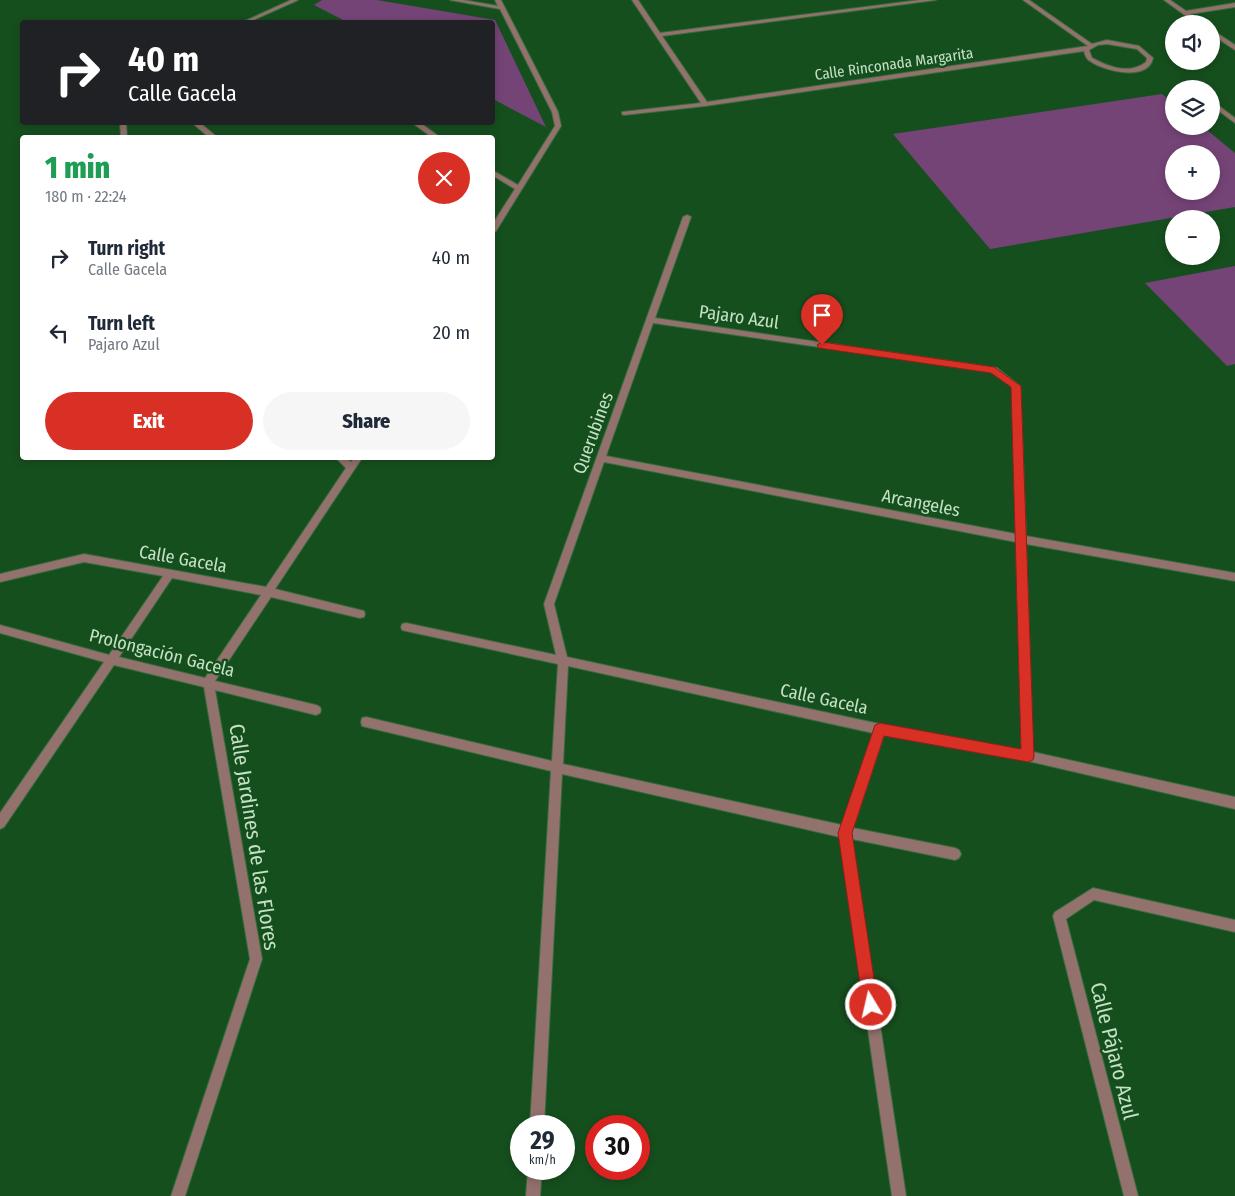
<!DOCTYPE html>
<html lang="en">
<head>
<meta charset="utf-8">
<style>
	:root { --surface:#fff; --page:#f6f6f7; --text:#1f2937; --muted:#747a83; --accent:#d93025 }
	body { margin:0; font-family:"Fira Sans Condensed",sans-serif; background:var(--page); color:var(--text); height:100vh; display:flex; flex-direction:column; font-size:19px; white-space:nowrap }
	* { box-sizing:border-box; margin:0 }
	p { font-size:16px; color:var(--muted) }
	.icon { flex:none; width:28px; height:28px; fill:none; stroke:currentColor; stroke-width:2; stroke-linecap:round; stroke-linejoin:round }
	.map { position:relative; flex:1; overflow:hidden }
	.side { position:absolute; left:20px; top:135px; width:475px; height:325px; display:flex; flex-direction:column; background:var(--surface); border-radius:5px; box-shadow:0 2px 8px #0003 }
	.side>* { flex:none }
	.top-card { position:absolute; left:20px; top:20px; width:475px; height:105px; border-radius:5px; box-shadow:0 2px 8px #0003; background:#202124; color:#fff; overflow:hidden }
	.buttons { position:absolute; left:1165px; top:15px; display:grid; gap:10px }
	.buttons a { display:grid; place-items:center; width:55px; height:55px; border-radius:50%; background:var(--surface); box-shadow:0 2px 8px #0003; font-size:25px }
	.speed { position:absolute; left:510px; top:1115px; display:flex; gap:10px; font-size:25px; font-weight:700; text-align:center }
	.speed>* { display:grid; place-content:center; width:65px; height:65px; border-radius:50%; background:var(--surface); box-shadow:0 2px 8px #0003; line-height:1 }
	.speed small { font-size:12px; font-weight:400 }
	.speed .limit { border:8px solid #d22; background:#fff; color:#111 }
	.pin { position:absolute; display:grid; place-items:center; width:42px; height:42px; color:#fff; margin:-51px -21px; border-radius:50% 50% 50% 0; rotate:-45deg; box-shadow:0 0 5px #0007 }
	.pin .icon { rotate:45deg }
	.me { position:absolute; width:55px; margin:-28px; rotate:351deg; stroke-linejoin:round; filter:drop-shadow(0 0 4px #0008) }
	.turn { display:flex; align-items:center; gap:18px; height:105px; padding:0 25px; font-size:22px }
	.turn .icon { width:65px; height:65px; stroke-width:2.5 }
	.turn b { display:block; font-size:35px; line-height:42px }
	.round { display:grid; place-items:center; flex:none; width:52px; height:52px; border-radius:26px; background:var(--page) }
	.overview { display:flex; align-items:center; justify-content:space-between; height:85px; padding:0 25px }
	h1 { font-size:30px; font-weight:800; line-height:38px; color:#1e9e55 }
	.button { display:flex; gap:10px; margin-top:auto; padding:10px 25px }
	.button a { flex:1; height:58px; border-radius:30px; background:var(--accent); color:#fff; font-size:20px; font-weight:800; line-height:58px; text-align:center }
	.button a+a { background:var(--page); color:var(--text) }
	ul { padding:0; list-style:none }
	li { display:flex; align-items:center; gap:15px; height:75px; padding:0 25px }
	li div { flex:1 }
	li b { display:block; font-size:19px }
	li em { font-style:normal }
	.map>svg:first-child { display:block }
	.green { fill:#754477; fill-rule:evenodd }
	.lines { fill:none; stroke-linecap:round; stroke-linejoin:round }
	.service-casing { stroke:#396c3f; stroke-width:2 }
	.minor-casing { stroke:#396c3f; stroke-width:2 }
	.service { fill:#93716d; fill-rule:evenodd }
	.minor { fill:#93716d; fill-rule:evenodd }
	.route { fill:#d93025; stroke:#8d1f18 }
	.labels { text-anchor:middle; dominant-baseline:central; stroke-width:5; stroke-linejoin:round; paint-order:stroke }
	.far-street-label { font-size:15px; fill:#c4e1c4; stroke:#164f1e }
	.street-label { font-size:18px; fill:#c4e1c4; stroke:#164f1e }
	.near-street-label { font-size:21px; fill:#c4e1c4; stroke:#164f1e }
</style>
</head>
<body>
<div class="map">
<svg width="1235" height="1196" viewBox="0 0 1235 1196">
	<rect width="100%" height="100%" fill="#164f1e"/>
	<!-- green -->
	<path class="green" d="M322,0H377L495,20L546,127L493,99L492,22H347L314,5Z
		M1162,94L1174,104V126H1202L1235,153V207L990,249L893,134ZM1174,154H1211V191H1174Z
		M1235,266V364L1227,366L1145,283Z"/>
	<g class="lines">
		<!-- service casing -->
		<g class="service-casing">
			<path id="service" d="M1191,84L1198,89H1191L1188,86Z
				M1211,100L1235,118V123L1211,105Z"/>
		</g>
		<!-- minor casing -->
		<g class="minor-casing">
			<path id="minor" d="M291,0H298L249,22H243Z
				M450,0H463L498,6L495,0H501L558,112L561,126L496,231L492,233V225L515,189L492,175V170L518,185L555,126L552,112L500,9Z
				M632,0H638L660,33L920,0H936L662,36L707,102L1088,46L1023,0H1029L1092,44L1107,40L1139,46L1153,58C1148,82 1103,71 1090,61C1086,59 1085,55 1084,51L705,106L624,115L622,114V112L701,103ZM1107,44L1137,49L1147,58L1146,62C1129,75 1109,67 1092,58L1089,50L1098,45Z
				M1164,0H1170L1186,11L1235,3V7L1190,14L1204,24H1197Z
				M1211,29L1235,45V50L1211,34Z
				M120,122H126L127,138H121Z
				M191,122H199L218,138H210Z
				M411,122H419L441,138H433Z
				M687,215L691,217L655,318L997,368L1020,386L1026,536L1235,573V581L1026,544L1033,752L1235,797V809L1028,761L884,735L853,828L955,848L959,850L961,854L959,858L955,860L852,839L906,1196H892L840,837L562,774L544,1126H530L551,771L366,727L362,726L361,722L362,718L366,717L552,761L558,664L406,631L402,630L401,627L402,624L406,623L556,655L544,604L683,217ZM653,323L992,372L1012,387L1016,534L606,456ZM604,462L1016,542L1022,750L880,724L567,657L554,604ZM568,666L873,733L842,825L563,764Z
				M336,458H345L351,462L354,458H362L275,589L360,610L364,611L365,614L364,617L360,618L271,597L215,681L316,705L320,707L321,710L320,713L316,715L215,690L262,959L185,1196H171L250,959L204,687L114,665L4,827L0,829V813L104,662L0,633V625L109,655L163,576L84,562L0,582V574L84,554L266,587L346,468ZM172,578L261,595L205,678L119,657Z
				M1093,888L1235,920V932L1094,900L1066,919L1138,1196H1124L1053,916L1055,912Z
				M528,1169H542L540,1196H526Z"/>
		</g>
		<!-- service -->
		<use href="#service" class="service"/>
		<!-- minor -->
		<use href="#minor" class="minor"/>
	</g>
	<!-- route -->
	<path class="route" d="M822,342L994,367L1021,386L1034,756L1033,760L1028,762L884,736L852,833L878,1005L876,1010L871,1013L865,1010L863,1005L838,833L875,725L880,723L1021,749L1011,387L991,373L819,348L817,345Z"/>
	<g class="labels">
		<!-- far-street labels -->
		<g class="far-street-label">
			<text transform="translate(894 64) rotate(-8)">Calle Rinconada Margarita</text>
		</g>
		<!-- street labels -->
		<g class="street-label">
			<text transform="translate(739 317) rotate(8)">Pajaro Azul</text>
			<text transform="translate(593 433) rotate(-70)">Querubines</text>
			<text transform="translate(921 503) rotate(11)">Arcangeles</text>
			<text transform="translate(183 559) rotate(10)">Calle Gacela</text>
			<text transform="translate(162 653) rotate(14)">Prolongación Gacela</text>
			<text transform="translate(824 699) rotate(12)">Calle Gacela</text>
		</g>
		<!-- near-street labels -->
		<g class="near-street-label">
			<text transform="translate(254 837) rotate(81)">Calle Jardines de las Flores</text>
			<text transform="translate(1114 1051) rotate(76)">Calle Pájaro Azul</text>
		</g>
	</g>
</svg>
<div class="buttons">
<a><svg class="icon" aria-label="sound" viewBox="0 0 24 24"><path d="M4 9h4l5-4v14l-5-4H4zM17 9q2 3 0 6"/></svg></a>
<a><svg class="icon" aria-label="layers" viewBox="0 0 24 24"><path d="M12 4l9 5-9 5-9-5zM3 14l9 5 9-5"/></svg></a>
<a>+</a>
<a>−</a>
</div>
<div class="speed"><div>29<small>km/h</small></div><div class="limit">30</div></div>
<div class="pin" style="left:822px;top:345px;background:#d93025"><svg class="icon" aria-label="arrive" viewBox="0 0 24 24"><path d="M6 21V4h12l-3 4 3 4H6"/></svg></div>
<svg class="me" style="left:871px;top:1005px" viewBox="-20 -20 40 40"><circle r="17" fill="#d93025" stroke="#fff" stroke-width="3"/><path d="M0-11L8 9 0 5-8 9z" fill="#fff"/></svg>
<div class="top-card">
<div class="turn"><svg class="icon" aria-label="right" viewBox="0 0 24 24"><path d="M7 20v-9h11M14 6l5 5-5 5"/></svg><div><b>40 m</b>Calle Gacela</div></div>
</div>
<section class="side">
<div class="overview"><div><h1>1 min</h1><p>180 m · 22:24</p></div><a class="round" style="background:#d93025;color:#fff"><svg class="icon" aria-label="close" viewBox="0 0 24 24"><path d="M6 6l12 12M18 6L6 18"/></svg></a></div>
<ul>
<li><svg class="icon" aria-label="right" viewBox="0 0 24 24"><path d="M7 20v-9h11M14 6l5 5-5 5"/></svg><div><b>Turn right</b><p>Calle Gacela</p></div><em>40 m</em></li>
<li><svg class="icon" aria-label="left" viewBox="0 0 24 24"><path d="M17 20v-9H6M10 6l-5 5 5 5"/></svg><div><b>Turn left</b><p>Pajaro Azul</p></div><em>20 m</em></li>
</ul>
<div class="button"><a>Exit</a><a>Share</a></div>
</section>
</div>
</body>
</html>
